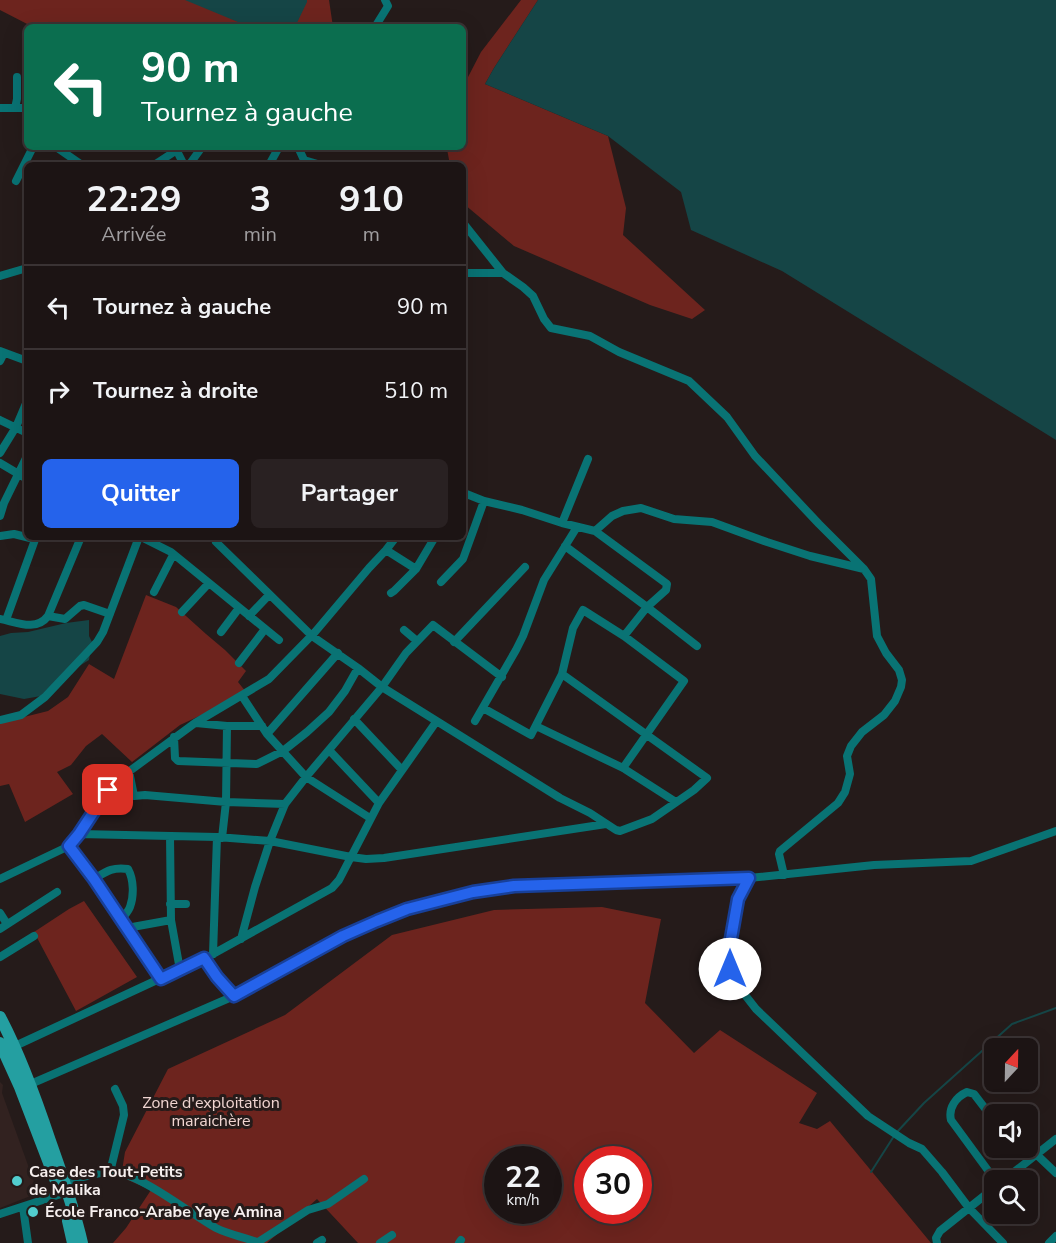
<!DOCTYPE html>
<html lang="fr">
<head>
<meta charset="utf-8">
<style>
	:root { --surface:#1c1414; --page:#292122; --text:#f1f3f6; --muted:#a09ea0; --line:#3a3334; --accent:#2563eb }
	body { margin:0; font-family:"Nunito Sans",sans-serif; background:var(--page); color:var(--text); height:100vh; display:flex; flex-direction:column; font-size:22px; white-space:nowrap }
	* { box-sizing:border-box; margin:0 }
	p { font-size:20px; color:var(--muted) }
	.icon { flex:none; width:33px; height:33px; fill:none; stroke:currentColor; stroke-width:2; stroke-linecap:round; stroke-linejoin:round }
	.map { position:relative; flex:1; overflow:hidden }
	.sheet { position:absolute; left:24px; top:162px; width:442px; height:378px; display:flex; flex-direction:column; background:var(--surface); border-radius:9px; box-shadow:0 6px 24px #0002,0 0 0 2px var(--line) }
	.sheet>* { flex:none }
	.banner { position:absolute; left:24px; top:24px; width:442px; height:126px; border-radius:9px; box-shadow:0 6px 24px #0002,0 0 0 2px var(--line); background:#0b6e4f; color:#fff; overflow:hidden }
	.needle { width:39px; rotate:22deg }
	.controls { position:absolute; left:984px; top:1038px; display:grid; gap:12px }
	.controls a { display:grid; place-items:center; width:54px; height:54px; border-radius:9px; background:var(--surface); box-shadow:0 6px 24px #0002,0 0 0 2px var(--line); font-size:30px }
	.speed { position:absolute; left:484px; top:1146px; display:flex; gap:12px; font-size:30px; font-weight:700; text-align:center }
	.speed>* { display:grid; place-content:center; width:78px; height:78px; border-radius:50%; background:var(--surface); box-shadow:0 6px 24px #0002,0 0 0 2px var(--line); line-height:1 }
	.speed small { font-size:15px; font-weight:400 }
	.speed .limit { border:9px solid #d22; background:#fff; color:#111 }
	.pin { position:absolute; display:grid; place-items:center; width:51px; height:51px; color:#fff; margin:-26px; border-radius:12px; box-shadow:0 3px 9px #0006 }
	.me { position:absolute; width:66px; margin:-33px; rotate:0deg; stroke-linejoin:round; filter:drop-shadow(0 0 4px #0008) }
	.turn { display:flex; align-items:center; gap:21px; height:126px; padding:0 18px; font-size:27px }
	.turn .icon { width:78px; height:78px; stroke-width:2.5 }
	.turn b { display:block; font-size:42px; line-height:51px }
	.eta { display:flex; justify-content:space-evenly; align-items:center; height:102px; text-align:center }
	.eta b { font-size:36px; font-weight:700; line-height:42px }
	.primary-button { display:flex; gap:12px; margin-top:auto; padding:12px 18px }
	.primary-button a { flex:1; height:69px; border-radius:9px; background:var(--accent); color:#fff; font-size:24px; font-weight:700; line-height:69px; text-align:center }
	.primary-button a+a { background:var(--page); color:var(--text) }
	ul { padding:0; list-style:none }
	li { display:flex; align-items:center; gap:18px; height:84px; padding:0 18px; border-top:2px solid var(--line) }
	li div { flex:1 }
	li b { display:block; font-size:22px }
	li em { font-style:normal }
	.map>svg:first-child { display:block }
	.built { fill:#322220 }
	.green { fill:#6d241e; fill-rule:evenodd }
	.water { fill:#154546 }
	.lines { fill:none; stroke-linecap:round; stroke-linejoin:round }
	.stream { stroke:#154546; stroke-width:2 }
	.minor { stroke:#097374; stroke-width:8 }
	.secondary { stroke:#249fa1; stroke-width:12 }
	.route-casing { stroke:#184099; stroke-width:15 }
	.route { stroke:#2563eb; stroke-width:10 }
	.poi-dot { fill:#52cdce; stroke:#251b1a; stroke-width:2 }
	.labels { text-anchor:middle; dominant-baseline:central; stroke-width:6; stroke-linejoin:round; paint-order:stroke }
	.park-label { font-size:16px; fill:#f0d5d1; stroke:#251b1a }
	.poi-label { font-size:16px; font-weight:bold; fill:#f6efee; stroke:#251b1a; text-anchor:start }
</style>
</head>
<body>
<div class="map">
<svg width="1056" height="1243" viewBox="0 0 1056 1243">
	<rect width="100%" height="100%" fill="#251b1a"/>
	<!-- built -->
	<path class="built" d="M0,1082L3,1085L2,1093L38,1193L0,1208Z"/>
	<!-- green -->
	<path class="green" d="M0,0H329L333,27H33L0,10Z
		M521,0H538L494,68L485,84L608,136L626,208L623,235L705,310L692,319L650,305L514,246L464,204V165H450L447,149L443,147H464V78L467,79L481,52Z
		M146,595L176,607L206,634L225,650L246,671L238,682L246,692L208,712L180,725L132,762L102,734L86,746L71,765L57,772L73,794L25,822L9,784L0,786V723L48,711L68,697L89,664L114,679Z
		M84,901L137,977L76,1011L34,932L69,909Z
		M602,907L661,919L645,1003L694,1053L720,1030L817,1093L799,1123L817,1129L830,1121L931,1243H358L317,1199L267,1243H113L126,1228L151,1190L121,1177L125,1152L168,1069L285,1015L392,935L494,910ZM498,1160H549V1210H498ZM588,1160H639V1210H588Z"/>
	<!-- water -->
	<path class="water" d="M185,0H307V2L295,27H250Z
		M538,0H1056V440L782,271L691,230L681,192L608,136L485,84L494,68Z
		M89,620V636L92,642L89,660L71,671L41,696L24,699L0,694V636L11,633L28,632L66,623Z"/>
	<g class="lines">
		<!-- stream -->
		<path class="stream" d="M897,1132L924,1103L1012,1024L1056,1008
			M871,1172L894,1136"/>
		<!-- minor -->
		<path class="minor" d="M375,27L388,6L385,0
			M0,108H27
			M15,108L17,99V77
			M56,147L82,165
			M175,147L184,165
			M298,147L304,160L321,165
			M154,165L177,150
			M189,165L202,147
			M269,165L279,147
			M16,181L33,147
			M464,224L503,273
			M464,273H503L523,287L533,296L544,319L551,328L590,336L619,352L689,381L727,417L755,456L819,524L863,568
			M0,276L27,268
			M0,351L27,361
			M0,361L4,353
			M0,420L27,433
			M0,453L16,427L27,401
			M0,463L27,479
			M464,493L484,501L522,510L562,523L595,531L667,584L666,590L647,607L624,636
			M0,516L4,503L27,456
			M562,523L588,459
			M595,531L612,516L623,511L641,508L674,519L712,522L767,542L810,556L864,569L871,579L877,636L886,653L899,670L902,680L901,687L895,701L884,715L862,732L851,746L847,756L850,774L845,792L838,803L780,851L779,854L784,875
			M0,536L14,534L34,539
			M141,537L171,552L279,640
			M216,542L312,636L358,668L382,687L560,798L590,813L616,830L620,831L652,819L694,790L707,778L562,674
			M565,546L647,607L697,646
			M386,550L416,569
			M441,582L463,559L484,501
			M154,592L173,555
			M391,593L394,591L416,569L435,537
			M182,612L209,583
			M48,616L65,619L80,606L84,605L110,614
			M249,616L269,595
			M0,619C16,622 36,632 48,616L81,537
			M6,620L36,537
			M404,630L417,641
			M221,632L239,608
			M454,642L525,567
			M239,663L265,629
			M242,696L267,734L306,777L370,818
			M483,708L531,735L562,674L573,628L583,610L624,636L684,681L623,768
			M354,719L402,770
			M0,720L21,715L45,697L97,642L103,632L139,537
			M475,721L516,650L523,636L544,580L577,527
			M196,723L227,726H262
			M536,726L623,768L676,802
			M267,734L338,653
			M174,737L175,758L178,761L257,764L283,751L307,732L329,712L345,691L358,668
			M329,750L379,803
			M129,771L134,796L145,795L226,802L285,804
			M79,834L217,837L270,841L351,857L366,859L384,858L606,824
			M170,836L171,920L180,970
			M222,838L226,802L227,726
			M69,846L94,879L161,979
			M749,878L738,899L730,944L729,956L731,969L738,986L756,1009L868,1116L909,1143L922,1149L942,1172L969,1208L1003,1243
			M0,879L69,846L79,834L112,784L195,723L269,679L315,632L369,568L386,550L396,537
			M94,879C107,871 112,867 128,869C134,880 134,896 130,907C128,912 124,916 121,920
			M170,904H186
			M0,913L7,924
			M127,928L171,920
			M0,929L57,892
			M241,939L255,887L270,841L285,804L306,777L382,687L406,653L433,625L502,677
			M213,954L217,837
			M0,957L34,936
			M204,959L217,977L234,996
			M15,1046L213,954L332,888L339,880L379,803L436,722
			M26,1086L234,996L343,937L377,921L407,909L473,892L514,887L749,878L874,865L971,861L1056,831
			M994,1120L974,1094L967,1092C956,1097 948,1108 951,1120L995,1180
			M1017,1148L1028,1161
			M1037,1155L1056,1173
			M110,1172L124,1115L123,1106L115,1089
			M1004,1180L1056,1139
			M65,1182C77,1179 97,1172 110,1172C138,1171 190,1214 216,1228C230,1235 245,1237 259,1243
			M23,1207L28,1243
			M0,1214L61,1194
			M258,1242L308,1210L328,1204L364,1179
			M317,1243L322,1240
			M380,1243L392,1235
			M459,1243L461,1240
			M937,1243L936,1238L940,1231L994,1188
			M1049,1243L1056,1236"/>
		<!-- secondary -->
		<path class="secondary" d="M0,1017C21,1057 36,1099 50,1141C62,1175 74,1208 82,1243
			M0,1043L20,1087L56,1181
			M68,1221L73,1243"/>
	</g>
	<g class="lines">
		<!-- route casing -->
		<g class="route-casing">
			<path id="route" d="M108,790L79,834L69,846L94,879L161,979L204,958L217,977L234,996L343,936L377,921L407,909L473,892L514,886L749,878L738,899L730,944V969"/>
		</g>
		<!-- route -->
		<use href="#route" class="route"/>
	</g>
	<!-- markers -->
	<g class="poi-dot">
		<circle cx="17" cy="1181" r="6"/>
		<circle cx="33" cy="1212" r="6"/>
	</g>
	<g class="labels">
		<!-- park labels -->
		<g class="park-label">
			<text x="211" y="1103">Zone d'exploitation<tspan x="211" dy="18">maraichère</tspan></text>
		</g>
		<!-- poi labels -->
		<g class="poi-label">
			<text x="29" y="1172">Case des Tout-Petits<tspan x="29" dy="18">de Malika</tspan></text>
			<text x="45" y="1212">École Franco-Arabe Yaye Amina</text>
		</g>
	</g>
</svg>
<div class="controls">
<a><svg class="needle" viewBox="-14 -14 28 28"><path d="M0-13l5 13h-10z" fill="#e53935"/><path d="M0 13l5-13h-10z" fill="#a09ea0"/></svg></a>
<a><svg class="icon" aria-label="sound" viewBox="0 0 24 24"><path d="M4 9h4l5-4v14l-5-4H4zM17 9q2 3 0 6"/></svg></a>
<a><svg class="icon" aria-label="search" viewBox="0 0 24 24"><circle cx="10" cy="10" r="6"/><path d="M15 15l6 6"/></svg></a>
</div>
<div class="speed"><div>22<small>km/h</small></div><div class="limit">30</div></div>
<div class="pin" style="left:108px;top:790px;background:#d93025"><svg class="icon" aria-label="arrive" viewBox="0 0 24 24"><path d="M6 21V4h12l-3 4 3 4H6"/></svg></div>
<svg class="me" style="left:730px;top:969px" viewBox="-20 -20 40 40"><circle r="19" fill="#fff"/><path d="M0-13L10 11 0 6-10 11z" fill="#2563eb"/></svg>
<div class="banner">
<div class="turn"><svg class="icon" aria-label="left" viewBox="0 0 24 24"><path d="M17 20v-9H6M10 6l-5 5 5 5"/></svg><div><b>90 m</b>Tournez à gauche</div></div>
</div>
<section class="sheet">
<div class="eta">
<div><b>22:29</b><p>Arrivée</p></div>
<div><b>3</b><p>min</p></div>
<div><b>910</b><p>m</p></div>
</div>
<ul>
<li><svg class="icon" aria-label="left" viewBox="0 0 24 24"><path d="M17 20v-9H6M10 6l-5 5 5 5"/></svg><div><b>Tournez à gauche</b></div><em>90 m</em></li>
<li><svg class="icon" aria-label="right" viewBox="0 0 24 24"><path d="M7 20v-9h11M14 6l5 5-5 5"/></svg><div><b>Tournez à droite</b></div><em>510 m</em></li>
</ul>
<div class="primary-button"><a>Quitter</a><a>Partager</a></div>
</section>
</div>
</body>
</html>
